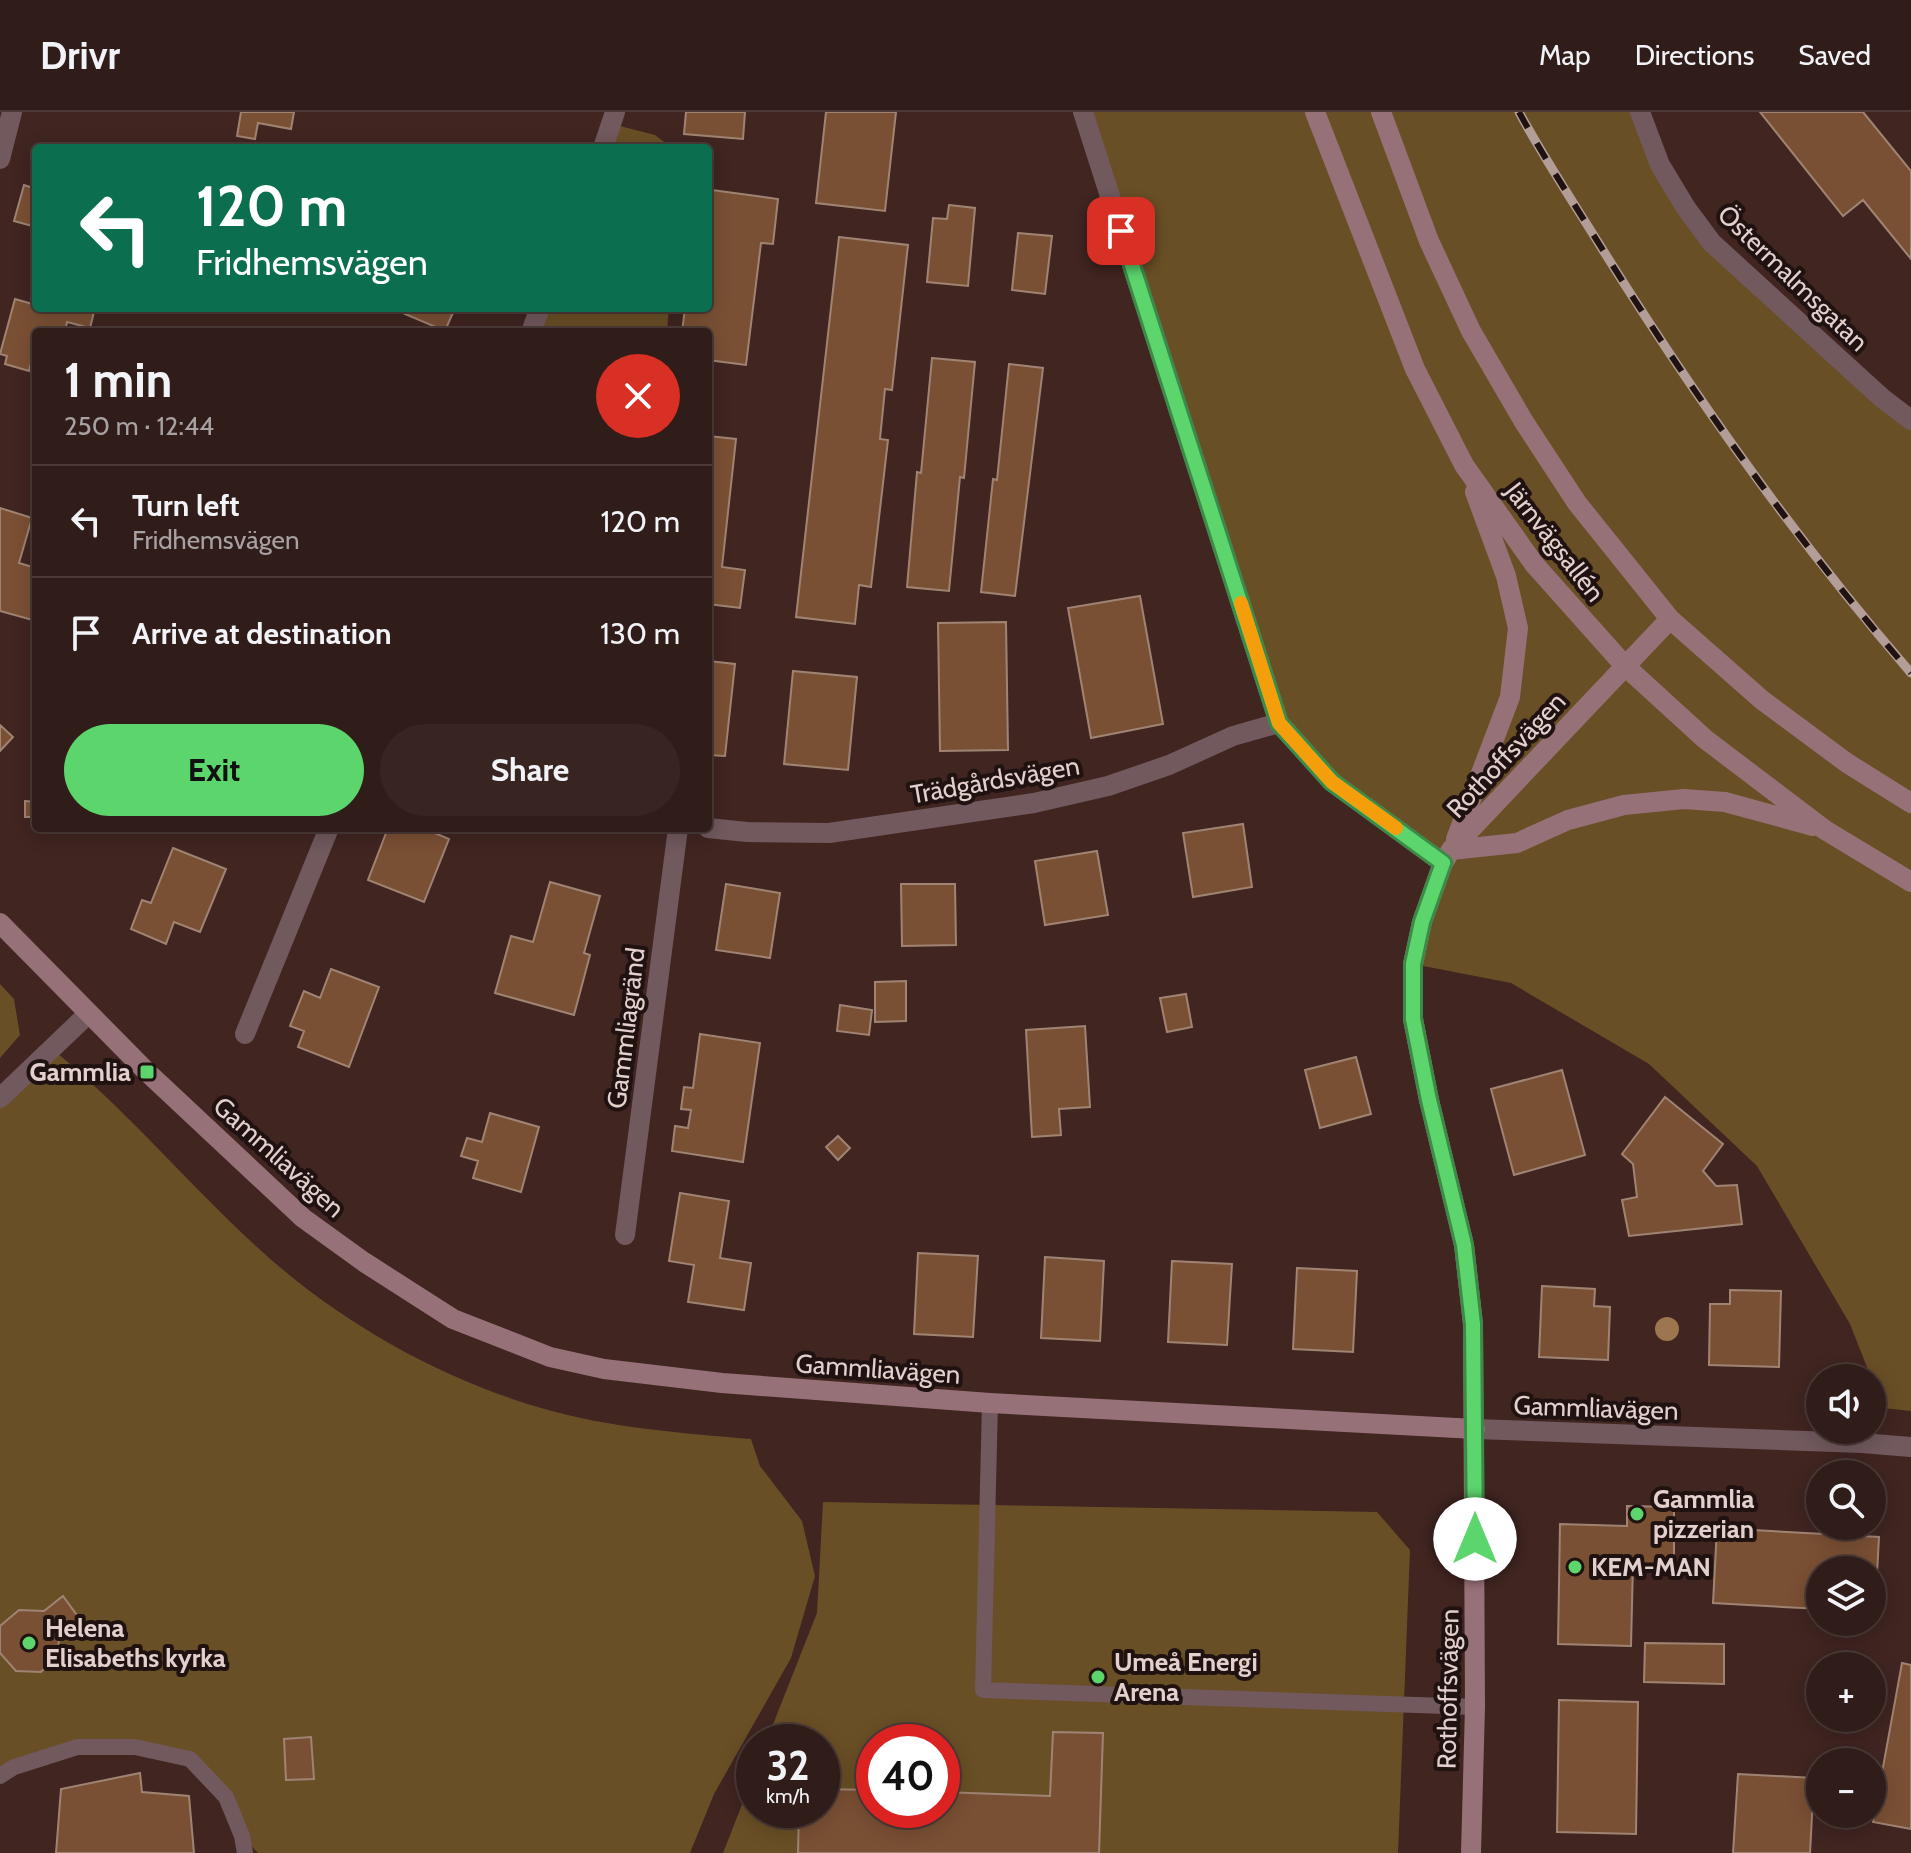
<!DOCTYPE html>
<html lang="en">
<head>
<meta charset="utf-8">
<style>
	:root { --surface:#301c19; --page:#382522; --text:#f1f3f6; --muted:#a8a1a2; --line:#4b3a38; --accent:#5cd56d }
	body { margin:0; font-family:Cabin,sans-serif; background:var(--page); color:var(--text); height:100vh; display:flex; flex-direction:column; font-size:30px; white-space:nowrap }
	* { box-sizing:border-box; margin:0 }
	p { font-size:26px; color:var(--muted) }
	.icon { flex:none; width:44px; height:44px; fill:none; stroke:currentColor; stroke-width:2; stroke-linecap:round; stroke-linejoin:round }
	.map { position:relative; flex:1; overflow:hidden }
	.details { position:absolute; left:32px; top:216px; width:680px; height:504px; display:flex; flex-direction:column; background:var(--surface); border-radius:8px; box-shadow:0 4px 20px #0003,0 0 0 2px var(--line) }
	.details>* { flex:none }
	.hud { position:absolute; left:32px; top:32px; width:680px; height:168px; border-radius:8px; box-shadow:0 4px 20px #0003,0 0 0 2px var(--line); background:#0b6e4f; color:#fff; overflow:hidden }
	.controls { position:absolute; left:1806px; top:1252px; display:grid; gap:16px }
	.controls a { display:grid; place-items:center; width:80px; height:80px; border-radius:50%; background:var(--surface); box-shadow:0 4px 20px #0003,0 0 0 2px var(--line); font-size:40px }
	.speed { position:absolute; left:736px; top:1612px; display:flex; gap:16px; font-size:40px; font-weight:700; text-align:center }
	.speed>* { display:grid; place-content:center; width:104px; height:104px; border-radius:50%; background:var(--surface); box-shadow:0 4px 20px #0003,0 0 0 2px var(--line); line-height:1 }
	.speed small { font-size:20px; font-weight:400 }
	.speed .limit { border:12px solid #d22; background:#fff; color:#111 }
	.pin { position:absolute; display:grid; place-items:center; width:68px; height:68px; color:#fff; margin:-34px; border-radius:16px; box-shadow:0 4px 12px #0006 }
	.me { position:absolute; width:88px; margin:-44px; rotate:0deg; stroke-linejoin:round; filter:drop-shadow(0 0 6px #0008) }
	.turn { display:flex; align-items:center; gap:28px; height:168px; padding:0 32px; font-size:36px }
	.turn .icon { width:104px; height:104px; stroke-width:2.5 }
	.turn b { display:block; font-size:56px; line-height:68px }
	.round { display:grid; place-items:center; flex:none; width:84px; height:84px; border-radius:42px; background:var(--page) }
	.overview { display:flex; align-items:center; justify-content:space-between; height:136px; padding:0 32px }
	h1 { font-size:48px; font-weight:700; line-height:60px }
	.action { display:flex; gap:16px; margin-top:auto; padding:16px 32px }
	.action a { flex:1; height:92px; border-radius:48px; background:var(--accent); color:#111; font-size:32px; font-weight:700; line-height:92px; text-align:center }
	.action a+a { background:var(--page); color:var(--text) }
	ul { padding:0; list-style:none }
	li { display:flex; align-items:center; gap:24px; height:112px; padding:0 32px; border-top:2px solid var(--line) }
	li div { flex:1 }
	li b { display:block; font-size:30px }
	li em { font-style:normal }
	header { display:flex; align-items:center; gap:48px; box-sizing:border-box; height:112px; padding:0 40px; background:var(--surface); border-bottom:2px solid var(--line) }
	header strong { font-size:38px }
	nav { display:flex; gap:44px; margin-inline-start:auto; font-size:28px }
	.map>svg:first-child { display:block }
	.green { fill:#694f26; fill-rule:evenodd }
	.building { fill:#7a5034; stroke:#a08473; stroke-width:2 }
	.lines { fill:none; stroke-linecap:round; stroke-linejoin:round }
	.lane { stroke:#71595d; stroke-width:16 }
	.street { stroke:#71595d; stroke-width:20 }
	.secondary { stroke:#977178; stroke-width:20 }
	.rail-casing { stroke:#b29d99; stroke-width:9 }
	.rail { stroke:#1f1210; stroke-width:6; stroke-dasharray:18; stroke-linecap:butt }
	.tree { fill:#9b764f }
	.route-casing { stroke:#3c8a47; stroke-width:20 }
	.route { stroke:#5cd56d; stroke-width:14 }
	.slow { stroke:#f59e0b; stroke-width:14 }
	.poi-dot { fill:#5cd56d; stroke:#1f1210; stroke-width:3 }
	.labels { text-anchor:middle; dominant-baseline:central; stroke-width:8; stroke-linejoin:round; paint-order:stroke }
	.street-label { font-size:26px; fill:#e3d0cd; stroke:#1f1210 }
	.poi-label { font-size:26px; font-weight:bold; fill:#e3d0cd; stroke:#1f1210; text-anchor:start }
</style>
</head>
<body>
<header>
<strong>Drivr</strong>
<nav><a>Map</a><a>Directions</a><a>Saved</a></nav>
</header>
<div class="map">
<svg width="1911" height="1741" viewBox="0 0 1911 1741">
	<rect width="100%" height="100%" fill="#402521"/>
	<!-- green -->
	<path class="green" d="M1083,0H1640L1686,96L1911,308V1299L1883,1296L1850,1212L1757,1054L1649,952L1511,871L1413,852L1443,751L1377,703L1279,611Z
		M612,12L655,23L672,36H603Z
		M540,196H669L667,220H531Z
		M0,872L14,887L20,923L0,946Z
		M52,937C126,997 187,1071 257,1135C336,1208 438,1266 541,1296C609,1316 681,1321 751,1327L760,1354L802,1409L815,1464L791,1546L714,1682L690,1741H258L242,1724L226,1685L189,1647L77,1635L0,1664V986Z
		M823,1390L1377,1400L1410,1438L1398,1741H723L754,1662V1698H822V1630H766L817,1501ZM874,1630H942V1698H874Z"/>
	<!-- building -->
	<path class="building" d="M241,0H294L291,17L258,11L255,27L237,24Z
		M686,0H745L743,27L684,22Z
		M826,0H896L885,99L816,91Z
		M1760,0H1863L1911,59V147L1863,88L1843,104Z
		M24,73L36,77V115L14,109Z
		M712,78L778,87L773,132L761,131L746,253L708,248V220H682L685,196H708V113Z
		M949,93L975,96L968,174L927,170L933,106L947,107Z
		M1018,121L1052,124L1045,182L1012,178Z
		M839,125L908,133L892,278L885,277L880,327L888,328L871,475L859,473L855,512L796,505Z
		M15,187L36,193V196H95L90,216L67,210L65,220H36V253L31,251L29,259L5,252L7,244L0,242Z
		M391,196H455L445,219Z
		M932,246L975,250L964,366L960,365L949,479L907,475L917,360L921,361Z
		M1009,252L1043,256L1015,484L981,480L993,367L997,368Z
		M708,324L736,327L722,455L745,458L740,496L708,492Z
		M0,396L32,406L19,451L36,456V509L0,499Z
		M1140,484L1163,612L1091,626L1068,496Z
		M1006,510L1008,638L940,639L938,511Z
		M708,549L735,552L725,644L708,643Z
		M793,559L857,565L848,658L784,652Z
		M0,613L13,625L0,639Z
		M25,689L36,690V705H25Z
		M1243,712L1252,775L1193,785L1183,721Z
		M388,716H423L449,727L424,790L368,768Z
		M173,736L226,757L200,820L174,810L166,832L131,817L142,788L151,791Z
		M1097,739L1108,803L1045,813L1035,749Z
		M550,770L600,784L584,841L590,843L574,903L495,881L511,824L533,830Z
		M726,772L780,781L770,846L716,838Z
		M901,772H955L956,833L902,834Z
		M331,857L379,875L349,955L298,935L304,919L290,914L304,879L320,886Z
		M906,869V909L875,910V870Z
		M1186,882L1192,915L1167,920L1160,886Z
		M840,893L872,898L869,923L837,919Z
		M1085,914L1090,995L1059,997L1061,1023L1032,1025L1026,918Z
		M700,922L760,931L743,1050L672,1039L675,1014L688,1016L691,998L681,997L684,975L693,976Z
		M1356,945L1371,1002L1320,1016L1305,958Z
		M1562,958L1585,1043L1514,1063L1491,977Z
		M1665,985L1723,1032L1703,1059L1716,1074L1737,1073L1742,1112L1629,1124L1622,1088L1637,1085L1633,1052L1622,1042Z
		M490,1001L539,1015L521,1080L473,1066L478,1049L461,1044L467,1026L482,1030Z
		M838,1024L850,1036L838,1048L826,1035Z
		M680,1081L729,1089L720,1146L751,1151L744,1198L688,1190L694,1153L669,1149Z
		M918,1141L978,1144L973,1225L914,1222Z
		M1045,1145L1104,1149L1100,1229L1041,1226Z
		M1172,1149L1232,1152L1227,1233L1168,1230Z
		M1297,1156L1357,1159L1353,1240L1293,1237Z
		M1542,1174L1595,1177L1594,1194L1610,1195L1608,1248L1539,1245Z
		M1730,1178L1781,1179L1779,1255L1709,1253L1710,1192H1730Z
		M1627,1394L1674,1395V1453L1633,1452L1631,1534L1558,1532L1560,1412L1627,1414Z
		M1717,1416L1879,1425L1875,1500H1872V1458H1820V1497L1713,1491Z
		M63,1484L79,1506L60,1521L57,1543L41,1560L16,1559L0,1541V1514L19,1498L44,1499Z
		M1645,1531L1724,1532V1572L1644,1570Z
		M1902,1551L1911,1553V1717L1873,1710Z
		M1559,1588L1638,1590L1636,1722L1557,1720Z
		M1053,1620L1103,1621L1099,1741H798L799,1698H822V1677L874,1678V1698H942V1680L1050,1684Z
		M311,1625L314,1667L286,1668L284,1627Z
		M140,1661L142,1680L189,1684L194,1741H56L61,1677Z
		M1738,1662L1814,1666L1810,1741H1733Z"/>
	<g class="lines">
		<!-- lane -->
		<path class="lane" d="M990,1291L983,1578L1475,1595
			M0,1664L14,1655L77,1635H135L190,1647L226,1685L242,1724L245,1741"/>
		<!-- street -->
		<path class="street" d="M1083,0L1279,611L1332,670L1443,751
			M1640,0L1660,53L1686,96L1712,131L1882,286L1911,308
			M603,36L615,0
			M0,47L12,0
			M531,220L540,196
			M708,716L747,720L829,721L1034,691L1108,674L1169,653L1233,624L1279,611
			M245,922L329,716
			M0,986L88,902
			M625,1123L678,716
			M1475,1317L1862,1331L1911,1335"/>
		<!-- secondary -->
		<path class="secondary" d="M1315,0L1415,257L1464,353L1534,452L1625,554L1705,627L1825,718L1911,770
			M1381,0L1429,129L1471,219L1524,310L1577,391L1670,507L1762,588L1847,651L1911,691
			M1456,727L1510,585L1518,516L1506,464L1475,380
			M1451,738L1517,731L1568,708L1624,693L1684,687L1725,690L1813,714
			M0,811L147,960L303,1106L364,1150L453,1207L550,1245L604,1257L722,1271L990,1291L1475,1317
			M1471,1741L1475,1595L1473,1212L1464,1133L1429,988L1413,907V852L1422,810L1443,751L1451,738L1670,507"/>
		<!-- rail casing -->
		<g class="rail-casing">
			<path id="rail" d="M1519,0C1544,46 1573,90 1601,135C1694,284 1796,428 1911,561"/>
		</g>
		<!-- rail -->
		<use href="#rail" class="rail"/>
	</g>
	<!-- trees -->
	<circle class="tree" cx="1667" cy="1217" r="12"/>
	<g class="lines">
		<!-- route casing -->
		<g class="route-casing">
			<path id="route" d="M1121,119L1279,611L1332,670L1443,751L1422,810L1413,852V907L1429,988L1464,1133L1473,1212L1475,1427"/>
		</g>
		<!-- route -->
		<use href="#route" class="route"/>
		<!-- slow -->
		<path class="slow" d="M1241,491L1279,611L1332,670L1396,716"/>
	</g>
	<!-- markers -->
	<g class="poi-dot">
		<rect x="139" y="952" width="16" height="16" rx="4"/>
		<circle cx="1637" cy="1402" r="8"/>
		<circle cx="1575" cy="1455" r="8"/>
		<circle cx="29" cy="1531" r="8"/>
		<circle cx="1098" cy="1565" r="8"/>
	</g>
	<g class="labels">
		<!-- street labels -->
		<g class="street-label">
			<text transform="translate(1793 166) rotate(44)">Östermalmsgatan</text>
			<text transform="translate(1555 430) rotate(52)">Järnvägsallén</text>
			<text transform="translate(1506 643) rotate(-47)">Rothoffsvägen</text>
			<text transform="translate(995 668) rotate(-10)">Trädgårdsvägen</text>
			<text transform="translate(626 916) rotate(-83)">Gammliagränd</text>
			<text transform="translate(279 1045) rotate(42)">Gammliavägen</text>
			<text transform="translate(878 1257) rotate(4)">Gammliavägen</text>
			<text transform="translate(1596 1296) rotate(2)">Gammliavägen</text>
			<text transform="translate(1448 1577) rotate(-89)">Rothoffsvägen</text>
		</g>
		<!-- poi labels -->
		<g class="poi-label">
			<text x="131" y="960" text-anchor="end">Gammlia</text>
			<text x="1653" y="1387">Gammlia<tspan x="1653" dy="30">pizzerian</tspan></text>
			<text x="1591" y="1455">KEM-MAN</text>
			<text x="45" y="1516">Helena<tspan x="45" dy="30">Elisabeths kyrka</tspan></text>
			<text x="1114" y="1550">Umeå Energi<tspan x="1114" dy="30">Arena</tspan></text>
		</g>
	</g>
</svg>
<div class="controls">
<a><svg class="icon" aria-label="sound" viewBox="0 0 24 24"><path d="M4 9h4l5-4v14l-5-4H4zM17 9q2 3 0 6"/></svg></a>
<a><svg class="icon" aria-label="search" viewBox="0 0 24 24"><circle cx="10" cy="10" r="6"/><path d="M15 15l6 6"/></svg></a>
<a><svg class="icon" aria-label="layers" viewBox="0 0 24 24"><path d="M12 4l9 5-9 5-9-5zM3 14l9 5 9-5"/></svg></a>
<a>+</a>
<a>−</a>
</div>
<div class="speed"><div>32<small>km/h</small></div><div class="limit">40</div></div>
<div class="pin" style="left:1121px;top:119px;background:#d93025"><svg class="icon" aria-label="arrive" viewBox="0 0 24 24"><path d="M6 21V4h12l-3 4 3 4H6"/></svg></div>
<svg class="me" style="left:1475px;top:1427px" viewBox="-20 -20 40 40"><circle r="19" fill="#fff"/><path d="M0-13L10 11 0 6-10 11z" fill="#5cd56d"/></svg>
<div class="hud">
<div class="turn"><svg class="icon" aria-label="left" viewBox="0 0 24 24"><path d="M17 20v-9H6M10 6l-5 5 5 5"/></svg><div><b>120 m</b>Fridhemsvägen</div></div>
</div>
<section class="details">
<div class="overview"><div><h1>1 min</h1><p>250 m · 12:44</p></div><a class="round" style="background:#d93025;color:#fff"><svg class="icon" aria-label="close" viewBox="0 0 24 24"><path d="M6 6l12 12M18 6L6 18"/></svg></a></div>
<ul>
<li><svg class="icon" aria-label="left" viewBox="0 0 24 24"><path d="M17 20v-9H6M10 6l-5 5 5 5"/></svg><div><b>Turn left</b><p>Fridhemsvägen</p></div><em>120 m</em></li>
<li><svg class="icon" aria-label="arrive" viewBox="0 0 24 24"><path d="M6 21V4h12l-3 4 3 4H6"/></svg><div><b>Arrive at destination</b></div><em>130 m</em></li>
</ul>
<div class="action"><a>Exit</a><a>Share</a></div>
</section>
</div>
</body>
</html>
